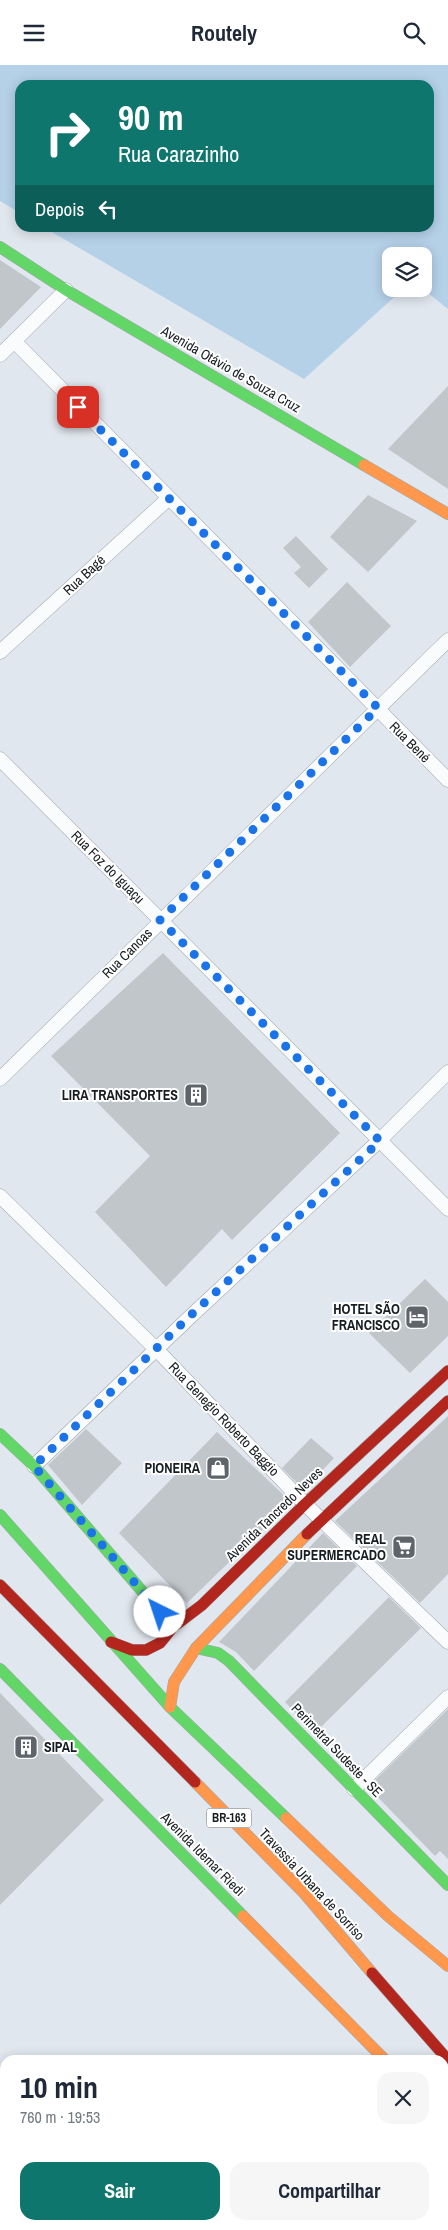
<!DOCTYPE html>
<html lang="pt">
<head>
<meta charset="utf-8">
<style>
	:root { --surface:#fff; --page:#f6f6f7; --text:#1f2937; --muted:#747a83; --accent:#0f766e }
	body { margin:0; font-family:"Archivo Narrow",sans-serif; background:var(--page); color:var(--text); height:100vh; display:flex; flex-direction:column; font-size:19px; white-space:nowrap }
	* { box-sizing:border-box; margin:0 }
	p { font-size:16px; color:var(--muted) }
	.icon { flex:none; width:28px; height:28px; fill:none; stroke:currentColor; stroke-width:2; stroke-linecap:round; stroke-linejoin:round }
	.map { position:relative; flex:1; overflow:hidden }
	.side { position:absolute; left:0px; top:1990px; width:449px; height:175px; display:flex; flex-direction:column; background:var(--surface); border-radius:15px 15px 0 0; box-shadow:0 2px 12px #0003 }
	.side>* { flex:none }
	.banner { position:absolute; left:15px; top:15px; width:419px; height:152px; border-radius:15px; box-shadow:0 2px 12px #0003; background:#0f766e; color:#fff; overflow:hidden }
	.controls { position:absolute; left:382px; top:182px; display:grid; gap:10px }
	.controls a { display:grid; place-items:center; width:50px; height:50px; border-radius:10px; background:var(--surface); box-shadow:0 2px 12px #0003; font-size:25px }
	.pin { position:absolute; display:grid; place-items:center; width:42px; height:42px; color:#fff; margin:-21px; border-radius:10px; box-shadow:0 2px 8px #0006 }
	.me { position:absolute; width:55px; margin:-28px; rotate:319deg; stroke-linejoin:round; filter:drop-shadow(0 0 4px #0008) }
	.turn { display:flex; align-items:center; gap:18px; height:105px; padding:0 20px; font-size:22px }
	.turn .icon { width:65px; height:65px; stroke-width:2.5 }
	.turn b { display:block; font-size:35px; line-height:42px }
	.then { display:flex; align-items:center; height:48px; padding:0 20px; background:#0003; gap:10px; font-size:19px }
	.round { display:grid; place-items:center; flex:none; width:52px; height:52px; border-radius:15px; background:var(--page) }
	.head { display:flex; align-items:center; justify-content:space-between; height:85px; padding:0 20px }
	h1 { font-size:30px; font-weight:800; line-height:38px }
	.cta { display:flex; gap:10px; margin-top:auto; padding:10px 20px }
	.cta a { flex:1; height:58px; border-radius:15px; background:var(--accent); color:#fff; font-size:20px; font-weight:800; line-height:58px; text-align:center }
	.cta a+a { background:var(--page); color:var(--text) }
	header { display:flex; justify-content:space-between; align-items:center; height:65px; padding:0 20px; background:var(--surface); font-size:22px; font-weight:800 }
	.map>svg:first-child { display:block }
	.green { fill:#b5d1e8 }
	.building { fill:#c1c6cb }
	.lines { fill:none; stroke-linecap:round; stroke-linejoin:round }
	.street-casing { stroke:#a0a6ab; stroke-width:15 }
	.fast-casing { stroke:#a0a6ab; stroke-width:12 }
	.slow-casing { stroke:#a0a6ab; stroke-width:12 }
	.jam-casing { stroke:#a0a6ab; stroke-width:12 }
	.street { stroke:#fafbfc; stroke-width:14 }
	.fast { stroke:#63d668; stroke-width:11 }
	.slow { stroke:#ff974d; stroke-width:11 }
	.jam { stroke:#b3261e; stroke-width:11 }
	.route { stroke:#1a73e8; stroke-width:9; stroke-dasharray:0 16.2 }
	.labels { text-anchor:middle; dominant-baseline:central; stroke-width:4; stroke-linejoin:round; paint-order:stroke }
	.shield { fill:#fff; stroke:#5d6164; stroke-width:1 }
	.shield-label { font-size:12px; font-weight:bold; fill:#181d21 }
	.street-label { font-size:14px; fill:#181d21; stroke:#fff }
	.poi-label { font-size:14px; font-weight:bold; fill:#181d21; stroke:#fff; text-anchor:end }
</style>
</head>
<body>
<header><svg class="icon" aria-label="menu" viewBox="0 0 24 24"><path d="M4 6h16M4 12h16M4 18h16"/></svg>Routely<svg class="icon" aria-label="search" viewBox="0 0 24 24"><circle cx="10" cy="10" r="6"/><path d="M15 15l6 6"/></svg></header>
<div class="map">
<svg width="448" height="2165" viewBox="0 0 448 2165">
	<rect width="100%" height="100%" fill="#e0e7ee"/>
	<!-- green -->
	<path class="green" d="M0,0H448V244L423,224L424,191H391V224H403L304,314L45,163L429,162V20H20V148L0,136Z"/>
	<!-- building -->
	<path class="building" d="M0,195L41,222L0,264Z
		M448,321V424L388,384Z
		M368,430L417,456L368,507L330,472Z
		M296,471L328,504L309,523L294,508L301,502L283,483Z
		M347,517L391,561L350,602L308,557Z
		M163,888L340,1068L232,1175L222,1164L166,1222L95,1147L150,1091L51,991Z
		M425,1214L448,1237V1271L410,1308L369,1268Z
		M448,1351V1509L420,1538L335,1456Z
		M86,1364L122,1398L82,1440L48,1400Z
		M217,1367L291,1437L187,1538L119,1468Z
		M311,1373L334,1393L304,1425L282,1403Z
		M323,1468L357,1501L254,1606L236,1587L219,1577Z
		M389,1532L421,1563L315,1668L285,1637Z
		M0,1628L104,1735L0,1840Z
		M448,1644V1794L440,1786L435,1791L368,1722Z"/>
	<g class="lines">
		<!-- street casing -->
		<g class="street-casing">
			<path id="street" d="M14,276L448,715
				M0,290L66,225
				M0,587L169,433
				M0,694L448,1144
				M0,1014L448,575
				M0,1131L157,1285L305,1439L448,1577
				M34,1401L191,1251L380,1075L448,1007
				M354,1724L448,1632"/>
		</g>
		<!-- fast casing -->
		<g class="fast-casing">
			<path id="fast" d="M0,182L66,225L364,400
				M0,1369L34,1401L173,1562
				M0,1450L170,1642L286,1753
				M196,1583L218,1588L229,1596L448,1820
				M0,1604L243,1851"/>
		</g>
		<!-- slow casing -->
		<g class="slow-casing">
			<path id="slow" d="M364,400L448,449
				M170,1642L174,1617L196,1583L307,1469
				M195,1717L304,1828L372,1908
				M286,1753L388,1851L448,1901
				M243,1851L385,1995
				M444,2056L448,2060"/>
		</g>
		<!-- jam casing -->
		<g class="jam-casing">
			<path id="jam" d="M307,1469L448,1336
				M0,1520L195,1717
				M111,1577L132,1585H146L160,1578L173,1562L202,1540L305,1439L448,1306
				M372,1908L448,1995"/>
		</g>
		<!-- street -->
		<use href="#street" class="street"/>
		<!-- fast -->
		<use href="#fast" class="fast"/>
		<!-- slow -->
		<use href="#slow" class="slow"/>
		<!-- jam -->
		<use href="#jam" class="jam"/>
	</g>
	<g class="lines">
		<!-- route -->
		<path class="route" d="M78,342L378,643L160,855L380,1076L191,1250L34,1401L160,1547"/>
	</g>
	<!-- icons -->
	<defs>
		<g id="building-square" transform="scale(1.25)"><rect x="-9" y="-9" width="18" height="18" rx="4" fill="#5e6469" stroke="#fff"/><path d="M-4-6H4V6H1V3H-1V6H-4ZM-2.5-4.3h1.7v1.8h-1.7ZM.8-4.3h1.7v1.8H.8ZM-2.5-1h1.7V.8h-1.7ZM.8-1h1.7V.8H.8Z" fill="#fff"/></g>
		<g id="hotel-square" transform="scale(1.25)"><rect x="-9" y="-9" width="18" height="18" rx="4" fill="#5e6469" stroke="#fff"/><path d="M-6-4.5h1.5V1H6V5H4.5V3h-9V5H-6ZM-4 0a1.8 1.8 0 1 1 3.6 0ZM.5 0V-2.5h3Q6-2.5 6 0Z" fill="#fff"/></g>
		<g id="shop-square" transform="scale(1.25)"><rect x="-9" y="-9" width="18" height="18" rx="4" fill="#5e6469" stroke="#fff"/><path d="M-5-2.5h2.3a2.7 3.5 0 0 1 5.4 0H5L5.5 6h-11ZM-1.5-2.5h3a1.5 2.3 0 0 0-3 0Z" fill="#fff"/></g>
		<g id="supermarket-square" transform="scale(1.25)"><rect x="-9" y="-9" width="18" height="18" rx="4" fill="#5e6469" stroke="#fff"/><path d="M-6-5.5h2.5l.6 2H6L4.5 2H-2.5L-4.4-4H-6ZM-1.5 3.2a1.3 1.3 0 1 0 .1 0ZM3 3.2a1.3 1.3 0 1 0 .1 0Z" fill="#fff"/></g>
	</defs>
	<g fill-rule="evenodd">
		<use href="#building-square" x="196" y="1030"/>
		<use href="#hotel-square" x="417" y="1252"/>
		<use href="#shop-square" x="218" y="1403"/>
		<use href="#supermarket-square" x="404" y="1482"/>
		<use href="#building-square" x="26" y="1682"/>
	</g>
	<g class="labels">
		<!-- shield labels -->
		<rect class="shield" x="206.5" y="1743.5" width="45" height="19" rx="4"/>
		<g class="shield-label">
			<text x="229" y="1753">BR-163</text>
		</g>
		<!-- street labels -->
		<g class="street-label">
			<text transform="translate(231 304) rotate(30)">Avenida Otávio de Souza Cruz</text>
			<text transform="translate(84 510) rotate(-43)">Rua Bagé</text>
			<text transform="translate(410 677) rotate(45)">Rua Bené</text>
			<text transform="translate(108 802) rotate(45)">Rua Foz do Iguaçu</text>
			<text transform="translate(127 888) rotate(-45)">Rua Canoas</text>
			<text transform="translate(224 1354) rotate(46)">Rua Genegio Roberto Baggio</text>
			<text transform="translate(274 1449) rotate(-44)">Avenida Tancredo Neves</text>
			<text transform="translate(337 1685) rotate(46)">Perimetral Sudeste - SE</text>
			<text transform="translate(203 1789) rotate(45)">Avenida Idemar Riedi</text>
			<text transform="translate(312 1819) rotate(47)">Travessia Urbana de Sorriso</text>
		</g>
		<!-- poi labels -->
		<g class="poi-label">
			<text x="178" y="1030">LIRA TRANSPORTES</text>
			<text x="400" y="1244">HOTEL SÃO<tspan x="400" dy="16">FRANCISCO</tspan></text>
			<text x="200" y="1403">PIONEIRA</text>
			<text x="386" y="1474">REAL<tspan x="386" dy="16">SUPERMERCADO</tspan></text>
			<text x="44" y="1682" text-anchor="start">SIPAL</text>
		</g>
	</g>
</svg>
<div class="controls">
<a><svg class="icon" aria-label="layers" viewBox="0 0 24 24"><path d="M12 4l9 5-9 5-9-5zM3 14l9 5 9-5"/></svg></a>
</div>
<div class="pin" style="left:78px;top:342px;background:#d93025"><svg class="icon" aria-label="arrive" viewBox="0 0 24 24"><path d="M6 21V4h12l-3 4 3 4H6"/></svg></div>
<svg class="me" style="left:160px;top:1547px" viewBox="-20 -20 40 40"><circle r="19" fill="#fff"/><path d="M0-13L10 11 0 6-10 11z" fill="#1a73e8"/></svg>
<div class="banner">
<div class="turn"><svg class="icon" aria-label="right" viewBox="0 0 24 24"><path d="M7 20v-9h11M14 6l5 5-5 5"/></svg><div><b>90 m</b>Rua Carazinho</div></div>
<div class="then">Depois<svg class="icon" aria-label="left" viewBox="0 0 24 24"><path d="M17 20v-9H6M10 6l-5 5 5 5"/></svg></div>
</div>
<section class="side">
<div class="head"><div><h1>10 min</h1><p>760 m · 19:53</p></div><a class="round"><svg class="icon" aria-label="close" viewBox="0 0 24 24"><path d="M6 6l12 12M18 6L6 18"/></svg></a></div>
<div class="cta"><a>Sair</a><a>Compartilhar</a></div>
</section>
</div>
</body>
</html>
